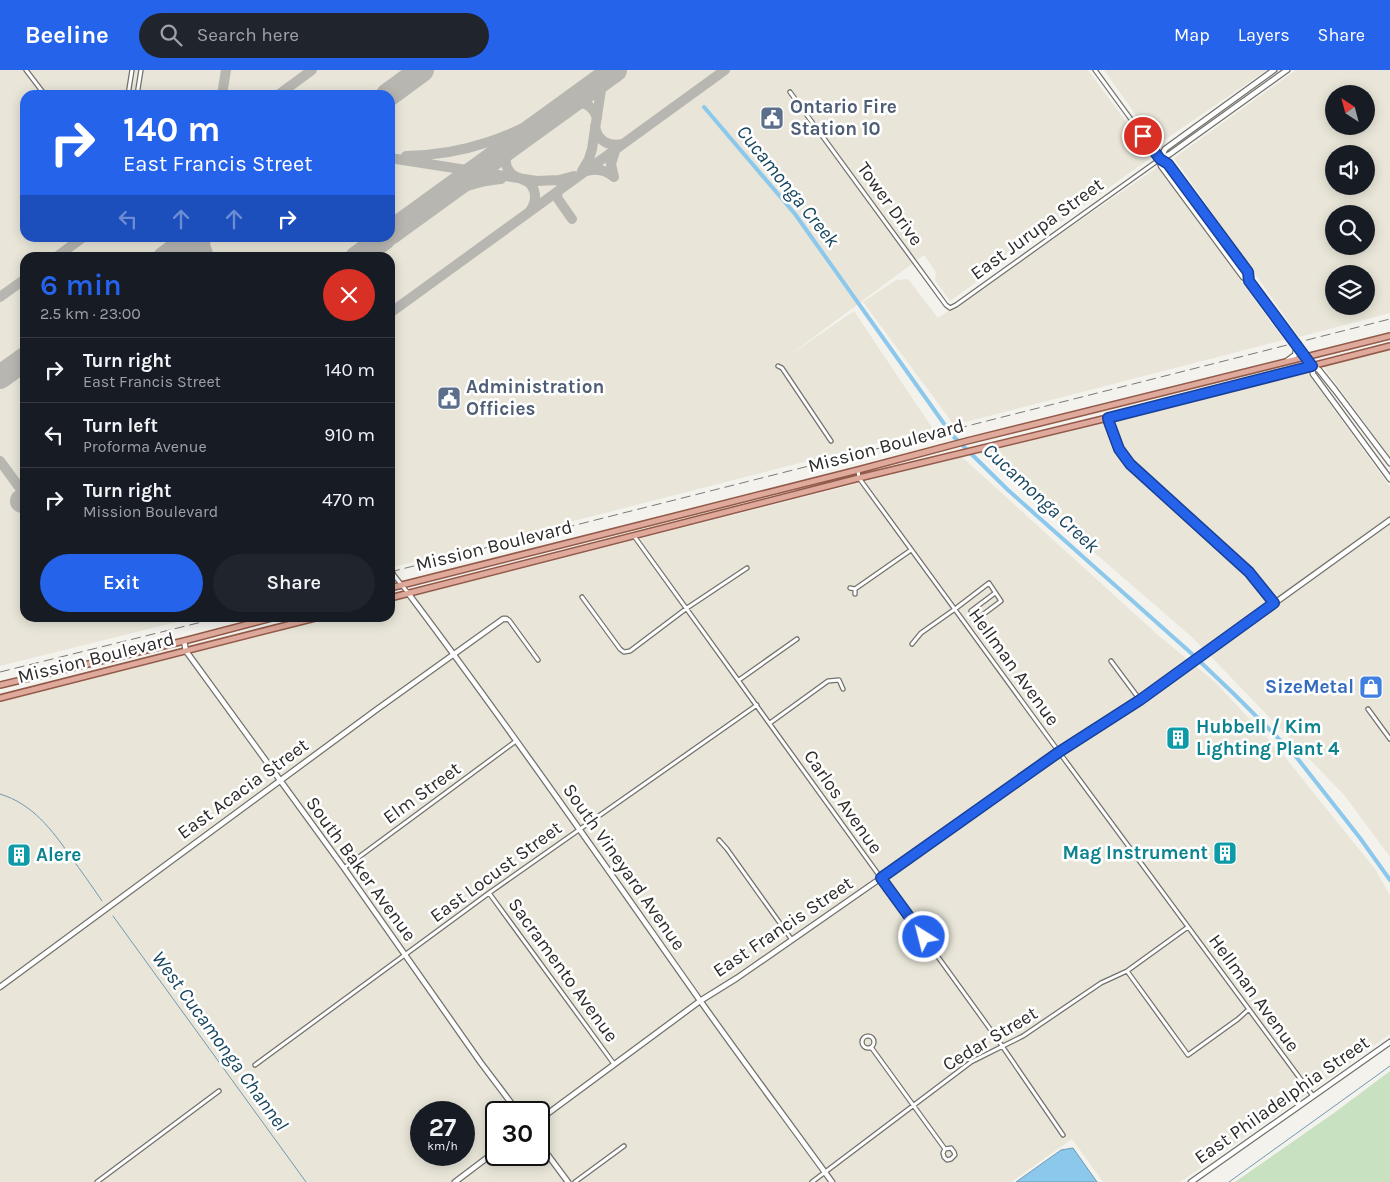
<!DOCTYPE html>
<html lang="en">
<head>
<meta charset="utf-8">
<style>
	:root { --surface:#171b24; --page:#20242c; --text:#f1f3f6; --muted:#9ea1a6; --line:#363941; --accent:#2563eb }
	body { margin:0; font-family:Karla,sans-serif; background:var(--page); color:var(--text); height:100vh; display:flex; flex-direction:column; font-size:19px; white-space:nowrap }
	* { box-sizing:border-box; margin:0 }
	p { font-size:16px; color:var(--muted) }
	.icon { flex:none; width:28px; height:28px; fill:none; stroke:currentColor; stroke-width:2; stroke-linecap:round; stroke-linejoin:round }
	.map { position:relative; flex:1; overflow:hidden }
	.details { position:absolute; left:20px; top:182px; width:375px; height:370px; display:flex; flex-direction:column; background:var(--surface); border-radius:15px; box-shadow:0 2px 12px #0003 }
	.details>* { flex:none }
	.top-card { position:absolute; left:20px; top:20px; width:375px; height:152px; border-radius:15px; box-shadow:0 2px 12px #0003; background:#2563eb; color:#fff; overflow:hidden }
	.needle { width:32px; rotate:324deg }
	.fabs { position:absolute; left:1325px; top:15px; display:grid; gap:10px }
	.fabs a { display:grid; place-items:center; width:50px; height:50px; border-radius:50%; background:var(--surface); box-shadow:0 2px 12px #0003; font-size:25px }
	.speed { position:absolute; left:410px; top:1031px; display:flex; gap:10px; font-size:25px; font-weight:700; text-align:center }
	.speed>* { display:grid; place-content:center; width:65px; height:65px; border-radius:50%; background:var(--surface); box-shadow:0 2px 12px #0003; line-height:1 }
	.speed small { font-size:12px; font-weight:400 }
	.speed .limit { border:2px solid #111; border-radius:8px; background:#fff; color:#111 }
	.pin { position:absolute; display:grid; place-items:center; width:42px; height:42px; color:#fff; margin:-21px; border:2px solid #fff; border-radius:50%; box-shadow:0 1px 5px #0007 }
	.me { position:absolute; width:55px; margin:-28px; rotate:324deg; stroke-linejoin:round; filter:drop-shadow(0 0 4px #0008) }
	.turn { display:flex; align-items:center; gap:18px; height:105px; padding:0 20px; font-size:22px }
	.turn .icon { width:65px; height:65px; stroke-width:2.5 }
	.turn b { display:block; font-size:35px; line-height:42px }
	.lanes { display:flex; align-items:center; height:48px; padding:0 20px; background:#0003; justify-content:center; gap:25px; direction:ltr }
	.lanes .off { opacity:.35 }
	.round { display:grid; place-items:center; flex:none; width:52px; height:52px; border-radius:26px; background:var(--page) }
	.headline { display:flex; align-items:center; justify-content:space-between; height:85px; padding:0 20px }
	h1 { font-size:30px; font-weight:600; line-height:38px; color:var(--accent) }
	.button { display:flex; gap:10px; margin-top:auto; padding:10px 20px }
	.button a { flex:1; height:58px; border-radius:30px; background:var(--accent); color:#fff; font-size:20px; font-weight:600; line-height:58px; text-align:center }
	.button a+a { background:var(--page); color:var(--text) }
	ul { padding:0; list-style:none }
	li { display:flex; align-items:center; gap:15px; height:65px; padding:0 20px; border-top:1px solid var(--line) }
	li div { flex:1 }
	li b { display:block; font-size:19px }
	li em { font-style:normal }
	header { display:flex; align-items:center; gap:30px; box-sizing:border-box; height:70px; padding:0 25px; background:var(--accent); color:#fff }
	header strong { font-size:24px }
	nav { display:flex; gap:28px; margin-inline-start:auto; font-size:18px }
	.search { width:350px; height:45px; background:var(--page); display:flex; align-items:center; gap:12px; box-sizing:border-box; padding:0 18px; border-radius:28px; color:var(--muted); font-size:19px }
	.map>svg:first-child { display:block }
	.built { fill:#e9e6d9; fill-rule:evenodd }
	.green { fill:#c7e1c1 }
	.water { fill:#8cc8ec; stroke:#7099b2 }
	.lines { fill:none; stroke-linecap:round; stroke-linejoin:round }
	.stream { stroke:#7099b2; stroke-width:1 }
	.canal { stroke:#8cc8ec; stroke-width:4 }
	.taxiway { stroke:#b7b6b1; stroke-width:10 }
	.runway { stroke:#b7b6b1; stroke-width:24 }
	.minor-casing { stroke:#72716c; stroke-width:5.5 }
	.tertiary-casing { stroke:#72716c; stroke-width:7 }
	.secondary-casing { stroke:#72716c; stroke-width:7 }
	.primary-casing { stroke:#925a49; stroke-width:8 }
	.minor { stroke:#fff; stroke-width:3 }
	.tertiary { stroke:#fff; stroke-width:4.5 }
	.secondary { stroke:#fff; stroke-width:4.5 }
	.primary { stroke:#dfaa9c; stroke-width:5 }
	.rail { stroke:#7b7a76; stroke-width:1; stroke-dasharray:10 5; stroke-linecap:butt }
	.route-casing { stroke:#184099; stroke-width:12 }
	.route { stroke:#2563eb; stroke-width:9 }
	.labels { text-anchor:middle; dominant-baseline:central; stroke-width:5; stroke-linejoin:round; paint-order:stroke }
	.service-label { font-size:19px; font-weight:bold; fill:#4e5e75; stroke:#fff; text-anchor:start }
	.street-label { font-size:19px; fill:#2d2c2a; stroke:#fff }
	.shop-label { font-size:19px; font-weight:bold; fill:#366cbe; stroke:#fff; text-anchor:end }
	.culture-label { font-size:19px; font-weight:bold; fill:#0d838f; stroke:#fff; text-anchor:start }
	.water-label { font-size:20px; font-style:italic; fill:#174760; stroke:#fff }
</style>
</head>
<body>
<header>
<strong>Beeline</strong>
<div class="search"><svg class="icon" aria-label="search" viewBox="0 0 24 24"><circle cx="10" cy="10" r="6"/><path d="M15 15l6 6"/></svg>Search here</div>
<nav><a>Map</a><a>Layers</a><a>Share</a></nav>
</header>
<div class="map">
<svg width="1390" height="1112" viewBox="0 0 1390 1112">
	<rect width="100%" height="100%" fill="#f3f2ec"/>
	<!-- built -->
	<path class="built" d="M0,0H1088L1152,87L950,231L935,210L936,202L924,185L787,287L854,241L933,359L390,498V188H25V548H193L0,596ZM25,25H390V168H25Z
		M1104,0H1267L1157,75Z
		M1296,0H1390V243L1299,267L1174,88ZM1334,24H1366V56H1334ZM1334,84H1366V116H1334ZM1334,144H1366V176H1334ZM1334,204H1366V236H1334Z
		M1158,97L1284,270L954,355L863,232L896,210L908,209L938,248Z
		M1390,280V387L1323,296Z
		M1307,302L1390,417V787L1345,726L1193,568L978,382Z
		M962,387L1158,565L1216,613L1284,686L1375,799L1390,825V964L1314,1019L1180,1112H1103L1072,1069L1011,1112H0V631L329,548H390V532ZM421,1042H464V1085H421ZM496,1042H539V1085H496Z"/>
	<!-- green -->
	<path class="green" d="M1390,1001V1112H1235L1334,1043Z"/>
	<!-- water -->
	<path class="water" d="M1073,1078L1097,1112H1016L1061,1080Z"/>
	<g class="lines">
		<!-- stream -->
		<path class="stream" d="M0,724C33,734 52,760 71,787C81,801 92,816 102,831
			M113,846L306,1112
			M1229,1112L1390,996"/>
		<!-- canal -->
		<path class="canal" d="M704,37L795,144L952,365L1008,420L1191,583L1235,625L1294,684L1360,768L1390,810"/>
		<!-- taxiway -->
		<path class="taxiway" d="M603,17L610,6L616,0
			M222,25L226,0
			M278,25L312,0
			M567,35C580,30 592,33 597,48
			M595,56C597,71 609,77 623,74
			M513,74C505,83 502,96 513,105C518,108 523,109 528,112C537,119 537,132 530,141
			M406,86C467,85 512,66 565,37
			M390,88L537,111L559,110L574,106
			M582,101L589,89L592,79L604,0
			M587,101C597,98 606,100 614,107L611,94L615,81
			M559,120L557,125L558,129L572,149
			M434,131C455,119 476,111 501,109
			M206,168L205,175L208,183
			M175,180C188,175 197,175 208,183
			M55,188L82,168
			M0,227L25,209
			M390,243L725,0
			M0,391L25,425"/>
		<!-- runway -->
		<path class="runway" d="M388,25L422,0
			M390,163L615,0
			M165,188L192,168
			M357,188L384,168
			M0,307L25,289
			M22,431L25,429"/>
		<!-- minor casing -->
		<g class="minor-casing">
			<path id="minor" d="M26,0L45,25
				M790,22L946,235L950,238L956,235L1160,89L1095,0
				M128,25L132,0
				M137,25L141,0
				M778,296L782,298L831,371
				M1108,348C1111,366 1120,380 1130,394L1249,502L1274,533
				M858,400L859,408L1059,682L1313,1026
				M634,466L998,970L1063,1065
				M390,500L408,523
				M850,518L855,519V524
				M855,519L911,480
				M582,527L620,579L624,582L630,581L687,538L747,498
				M506,549L509,550L538,590
				M912,574L921,563L955,539L989,513L1001,531L977,549L971,541L995,523
				M1111,591L1140,630
				M739,610L797,569
				M1368,639L1390,669
				M770,653L828,611L839,610L843,619
				M719,770L727,779L792,870
				M344,798L516,671
				M489,823L614,994
				M1127,901L1188,985L1238,949L1249,939
				M862 972a6 6 0 1 1 12 0a6 6 0 1 1-12 0Z
				M871,977L945,1079L943,1083L944,1087L947,1090L951,1089L955,1085L954,1082L951,1078L945,1079
				M255,995L489,823L757,635
				M97,1112L219,1021
				M575,1112L624,1076
				M812,1112L971,992L1023,966L1101,913L1127,901L1188,857"/>
		</g>
		<!-- tertiary casing -->
		<g class="tertiary-casing">
			<path id="tertiary" d="M184,571L186,581L344,798L481,993L518,1042
				M0,917L376,640L503,549H506
				M539,1050L700,931L737,908L881,808L1059,682L1140,630L1390,450
				M539,1073L568,1112
				M455,1112L496,1081
				M1191,1112L1390,972"/>
		</g>
		<!-- secondary casing -->
		<g class="secondary-casing">
			<path id="secondary" d="M1161,88L1165,79L1274,0
				M1160,89L1161,96L1243,207L1249,211L1312,296L1313,304L1390,409
				M1160,89L1170,84L1287,0
				M1160,89L1168,94L1249,203V211
				M1288,290L1295,285L1297,276
				M1312,296L1319,300L1335,320L1390,393
				M408,523C508,656 603,793 699,929C742,990 788,1051 832,1112"/>
		</g>
		<!-- primary casing -->
		<g class="primary-casing">
			<path id="primary" d="M390,515L392,504
				M390,518L858,400L967,371L1390,266
				M390,528L859,408L1099,350L1390,276
				M0,615L184,571L272,548
				M0,628L315,548"/>
		</g>
		<!-- minor -->
		<use href="#minor" class="minor"/>
		<!-- tertiary -->
		<use href="#tertiary" class="tertiary"/>
		<!-- secondary -->
		<use href="#secondary" class="secondary"/>
		<!-- primary -->
		<use href="#primary" class="primary"/>
		<!-- rail -->
		<path class="rail" d="M390,502L1390,249
			M0,602L218,548"/>
	</g>
	<g class="lines">
		<!-- route casing -->
		<g class="route-casing">
			<path id="route" d="M924,867L881,808L1059,682L1140,630L1274,533L1249,502L1130,394L1119,379L1109,352L1108,348L1312,296L1249,211L1248,202L1168,94L1160,89L1143,66"/>
		</g>
		<!-- route -->
		<use href="#route" class="route"/>
	</g>
	<!-- icons -->
	<defs>
		<g id="civic-square" transform="scale(1.25)"><rect x="-9" y="-9" width="18" height="18" rx="4" fill="#5c6f8a" stroke="#fff"/><path d="M-.6-6.5H3V-4.5H.6V-3L4-1V1h2V6H-6V1h2V-1L-.6-3ZM-1.2 2.5V6h2.4V2.5Z" fill="#fff"/></g>
		<g id="shop-square" transform="scale(1.25)"><rect x="-9" y="-9" width="18" height="18" rx="4" fill="#3f7fe0" stroke="#fff"/><path d="M-5-2.5h2.3a2.7 3.5 0 0 1 5.4 0H5L5.5 6h-11ZM-1.5-2.5h3a1.5 2.3 0 0 0-3 0Z" fill="#fff"/></g>
		<g id="building-square" transform="scale(1.25)"><rect x="-9" y="-9" width="18" height="18" rx="4" fill="#0f9aa8" stroke="#fff"/><path d="M-4-6H4V6H1V3H-1V6H-4ZM-2.5-4.3h1.7v1.8h-1.7ZM.8-4.3h1.7v1.8H.8ZM-2.5-1h1.7V.8h-1.7ZM.8-1h1.7V.8H.8Z" fill="#fff"/></g>
	</defs>
	<g fill-rule="evenodd">
		<use href="#civic-square" x="772" y="48"/>
		<use href="#civic-square" x="449" y="328"/>
		<use href="#shop-square" x="1371" y="617"/>
		<use href="#building-square" x="1178" y="668"/>
		<use href="#building-square" x="1225" y="783"/>
		<use href="#building-square" x="19" y="785"/>
	</g>
	<g class="labels">
		<!-- service labels -->
		<g class="service-label">
			<text x="790" y="37">Ontario Fire<tspan x="790" dy="22">Station 10</tspan></text>
			<text x="466" y="317">Administration<tspan x="466" dy="22">Officies</tspan></text>
		</g>
		<!-- street labels -->
		<g class="street-label">
			<text transform="translate(890 134) rotate(54)">Tower Drive</text>
			<text transform="translate(1037 159) rotate(-36)">East Jurupa Street</text>
			<text transform="translate(886 376) rotate(-15)">Mission Boulevard</text>
			<text transform="translate(494 476) rotate(-14)">Mission Boulevard</text>
			<text transform="translate(96 588) rotate(-14)">Mission Boulevard</text>
			<text transform="translate(1014 597) rotate(54)">Hellman Avenue</text>
			<text transform="translate(243 719) rotate(-36)">East Acacia Street</text>
			<text transform="translate(422 723) rotate(-36)">Elm Street</text>
			<text transform="translate(843 732) rotate(55)">Carlos Avenue</text>
			<text transform="translate(624 797) rotate(55)">South Vineyard Avenue</text>
			<text transform="translate(361 799) rotate(54)">South Baker Avenue</text>
			<text transform="translate(496 802) rotate(-36)">East Locust Street</text>
			<text transform="translate(783 857) rotate(-34)">East Francis Street</text>
			<text transform="translate(563 900) rotate(54)">Sacramento Avenue</text>
			<text transform="translate(1254 923) rotate(54)">Hellman Avenue</text>
			<text transform="translate(990 969) rotate(-31)">Cedar Street</text>
			<text transform="translate(1282 1030) rotate(-35)">East Philadelphia Street</text>
		</g>
		<!-- shop labels -->
		<g class="shop-label">
			<text x="1354" y="617">SizeMetal</text>
		</g>
		<!-- culture labels -->
		<g class="culture-label">
			<text x="1196" y="657">Hubbell / Kim<tspan x="1196" dy="22">Lighting Plant 4</tspan></text>
			<text x="1208" y="783" text-anchor="end">Mag Instrument</text>
			<text x="36" y="785">Alere</text>
		</g>
		<!-- water labels -->
		<g class="water-label">
			<text transform="translate(788 116) rotate(51)">Cucamonga Creek</text>
			<text transform="translate(1041 428) rotate(43)">Cucamonga Creek</text>
			<text transform="translate(220 971) rotate(54)">West Cucamonga Channel</text>
		</g>
	</g>
</svg>
<div class="fabs">
<a><svg class="needle" viewBox="-14 -14 28 28"><path d="M0-13l5 13h-10z" fill="#e53935"/><path d="M0 13l5-13h-10z" fill="#9ea1a6"/></svg></a>
<a><svg class="icon" aria-label="sound" viewBox="0 0 24 24"><path d="M4 9h4l5-4v14l-5-4H4zM17 9q2 3 0 6"/></svg></a>
<a><svg class="icon" aria-label="search" viewBox="0 0 24 24"><circle cx="10" cy="10" r="6"/><path d="M15 15l6 6"/></svg></a>
<a><svg class="icon" aria-label="layers" viewBox="0 0 24 24"><path d="M12 4l9 5-9 5-9-5zM3 14l9 5 9-5"/></svg></a>
</div>
<div class="speed"><div>27<small>km/h</small></div><div class="limit">30</div></div>
<div class="pin" style="left:1143px;top:66px;background:#d93025"><svg class="icon" aria-label="arrive" viewBox="0 0 24 24"><path d="M6 21V4h12l-3 4 3 4H6"/></svg></div>
<svg class="me" style="left:924px;top:867px" viewBox="-20 -20 40 40"><circle r="17" fill="#2563eb" stroke="#fff" stroke-width="3"/><path d="M0-11L8 9 0 5-8 9z" fill="#fff"/></svg>
<div class="top-card">
<div class="turn"><svg class="icon" aria-label="right" viewBox="0 0 24 24"><path d="M7 20v-9h11M14 6l5 5-5 5"/></svg><div><b>140 m</b>East Francis Street</div></div>
<div class="lanes"><svg class="icon off" aria-label="left" viewBox="0 0 24 24"><path d="M17 20v-9H6M10 6l-5 5 5 5"/></svg><svg class="icon off" aria-label="ahead" viewBox="0 0 24 24"><path d="M12 20V5M6 11l6-6 6 6"/></svg><svg class="icon off" aria-label="ahead" viewBox="0 0 24 24"><path d="M12 20V5M6 11l6-6 6 6"/></svg><svg class="icon" aria-label="right" viewBox="0 0 24 24"><path d="M7 20v-9h11M14 6l5 5-5 5"/></svg></div>
</div>
<section class="details">
<div class="headline"><div><h1>6 min</h1><p>2.5 km · 23:00</p></div><a class="round" style="background:#d93025;color:#fff"><svg class="icon" aria-label="close" viewBox="0 0 24 24"><path d="M6 6l12 12M18 6L6 18"/></svg></a></div>
<ul>
<li><svg class="icon" aria-label="right" viewBox="0 0 24 24"><path d="M7 20v-9h11M14 6l5 5-5 5"/></svg><div><b>Turn right</b><p>East Francis Street</p></div><em>140 m</em></li>
<li><svg class="icon" aria-label="left" viewBox="0 0 24 24"><path d="M17 20v-9H6M10 6l-5 5 5 5"/></svg><div><b>Turn left</b><p>Proforma Avenue</p></div><em>910 m</em></li>
<li><svg class="icon" aria-label="right" viewBox="0 0 24 24"><path d="M7 20v-9h11M14 6l5 5-5 5"/></svg><div><b>Turn right</b><p>Mission Boulevard</p></div><em>470 m</em></li>
</ul>
<div class="button"><a>Exit</a><a>Share</a></div>
</section>
</div>
</body>
</html>
